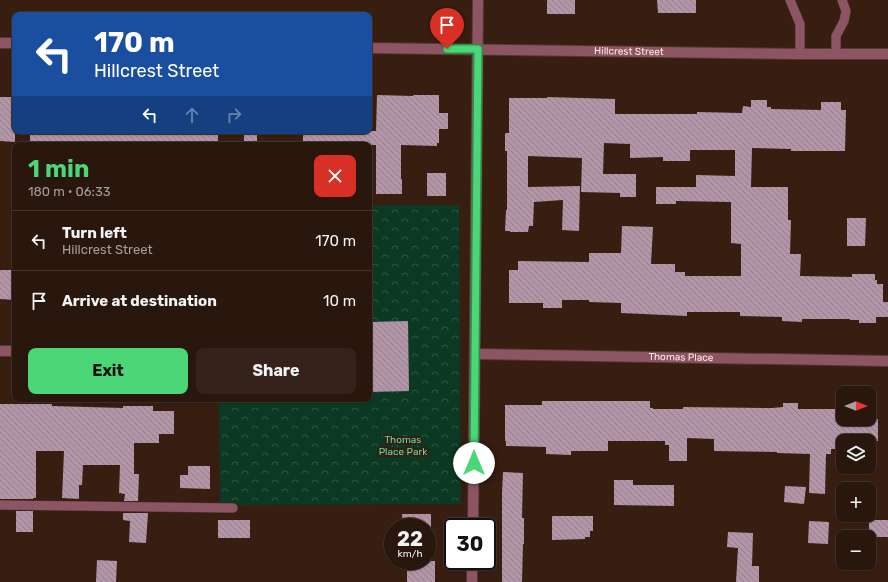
<!DOCTYPE html>
<html lang="en">
<head>
<meta charset="utf-8">
<style>
	:root { --surface:#29160d; --page:#35231b; --text:#f1f3f6; --muted:#a59f9d; --line:#45352e; --accent:#4bd677 }
	body { margin:0; font-family:Rubik,sans-serif; background:var(--page); color:var(--text); height:100vh; display:flex; flex-direction:column; font-size:15px; white-space:nowrap }
	* { box-sizing:border-box; margin:0 }
	p { font-size:13px; color:var(--muted) }
	.icon { flex:none; width:22px; height:22px; fill:none; stroke:currentColor; stroke-width:2; stroke-linecap:round; stroke-linejoin:round }
	.map { position:relative; flex:1; overflow:hidden }
	.side { position:absolute; left:12px; top:142px; width:360px; height:260px; display:flex; flex-direction:column; background:var(--surface); border-radius:8px; box-shadow:0 1px 3px #0004,0 0 0 1px var(--line) }
	.side>* { flex:none }
	.top-card { position:absolute; left:12px; top:12px; width:360px; height:122px; border-radius:8px; box-shadow:0 1px 3px #0004,0 0 0 1px var(--line); background:#1a4fa0; color:#fff; overflow:hidden }
	.needle { width:26px; rotate:90deg }
	.controls { position:absolute; left:836px; top:386px; display:grid; gap:8px }
	.controls a { display:grid; place-items:center; width:40px; height:40px; border-radius:8px; background:var(--surface); box-shadow:0 1px 3px #0004,0 0 0 1px var(--line); font-size:20px }
	.speed { position:absolute; left:384px; top:518px; display:flex; gap:8px; font-size:20px; font-weight:700; text-align:center }
	.speed>* { display:grid; place-content:center; width:52px; height:52px; border-radius:50%; background:var(--surface); box-shadow:0 1px 3px #0004,0 0 0 1px var(--line); line-height:1 }
	.speed small { font-size:10px; font-weight:400 }
	.speed .limit { border:2px solid #111; border-radius:6px; background:#fff; color:#111 }
	.pin { position:absolute; display:grid; place-items:center; width:34px; height:34px; color:#fff; margin:-41px -17px; border-radius:50% 50% 50% 0; rotate:-45deg; box-shadow:0 0 4px #0007 }
	.pin .icon { rotate:45deg }
	.me { position:absolute; width:44px; margin:-22px; rotate:0deg; stroke-linejoin:round; filter:drop-shadow(0 0 3px #0008) }
	.turn { display:flex; align-items:center; gap:14px; height:84px; padding:0 16px; font-size:18px }
	.turn .icon { width:52px; height:52px; stroke-width:2.5 }
	.turn b { display:block; font-size:28px; line-height:34px }
	.lanes { display:flex; align-items:center; height:38px; padding:0 16px; background:#0003; justify-content:center; gap:20px; direction:ltr }
	.lanes .off { opacity:.35 }
	.round { display:grid; place-items:center; flex:none; width:42px; height:42px; border-radius:8px; background:var(--page) }
	.head { display:flex; align-items:center; justify-content:space-between; height:68px; padding:0 16px }
	h1 { font-size:24px; font-weight:700; line-height:30px; color:var(--accent) }
	.action { display:flex; gap:8px; margin-top:auto; padding:8px 16px }
	.action a { flex:1; height:46px; border-radius:8px; background:var(--accent); color:#111; font-size:16px; font-weight:700; line-height:46px; text-align:center }
	.action a+a { background:var(--page); color:var(--text) }
	ul { padding:0; list-style:none }
	li { display:flex; align-items:center; gap:12px; height:60px; padding:0 16px; border-top:1px solid var(--line) }
	li div { flex:1 }
	li b { display:block; font-size:15px }
	li em { font-style:normal }
	.map>svg:first-child { display:block }
	.park { fill:url(#park-crowns) }
	.building { fill:url(#building-back-hatch) }
	.lines { fill:none; stroke-linecap:round; stroke-linejoin:round }
	.service-casing { stroke:#523a2e; stroke-width:10 }
	.minor-casing { stroke:#523a2e; stroke-width:12 }
	.service { stroke:#8d5564; stroke-width:9 }
	.minor { stroke:#8d5564; stroke-width:10 }
	.route-casing { stroke:#318b4d; stroke-width:10 }
	.route { stroke:#4bd677; stroke-width:7 }
	.labels { text-anchor:middle; dominant-baseline:central; stroke-width:4; stroke-linejoin:round; paint-order:stroke }
	.street-label { font-size:10px; fill:#fae9e0; stroke:#371e11 }
	.park-label { font-size:10px; fill:#61da9e; stroke:#371e11 }
</style>
</head>
<body>
<div class="map">
<svg width="888" height="582" viewBox="0 0 888 582">
	<defs>
		<pattern id="park-crowns" width="20" height="18" patternUnits="userSpaceOnUse"><rect width="20" height="18" fill="#0c3924"/><path d="M2 6a3 3 0 1 1 6 0M12 15a3 3 0 1 1 6 0" fill="none" stroke="#305644"/></pattern>
		<pattern id="building-back-hatch" width="6" height="6" patternUnits="userSpaceOnUse"><rect width="6" height="6" fill="#b395a8"/><path d="M-1 5l2 2M0 0l6 6M5-1l2 2" fill="none" stroke="#947d8a"/></pattern>
	</defs>
	<rect width="100%" height="100%" fill="#371e11"/>
	<!-- park -->
	<path class="park" d="M369,205H459L461,504L220,505L219,399H369Z"/>
	<!-- building -->
	<path class="building" d="M547,0H575V14H547Z
		M657,0H696V13H658Z
		M377,95L413,96V95H439V113H448V129H439V143H437V146L401,145V179H402V194H376V145H303V131H376Z
		M0,97H15V142L0,141Z
		M547,97L615,99V114H697V112L742,113L743,106L751,107V100H767V107H771V109L821,110V102H841V110H846L845,151H791V149L752,148L751,187H788V220H791L790,254H801L800,276L852,277V274H875V280H877V284H883V302H888V317H876V323H859V320H850V319H802V322L782,321V317L740,316V312H687V316L621,313V303L589,302V300H562V308H543V303H509V270H518V261L589,262V253H621L622,226L653,227L651,264H675V272H685V276H741V244L731,243V202L676,201V204H656V187H696V175L735,176V150H690V161H663V157L630,158V144L604,143L603,174H636V197H620V193L581,192L582,158L528,156V187L580,186L579,231L562,230L563,200L534,202L533,226H529L528,232H510V231H505L506,210H507V151H505V133H509V98H547Z
		M30,131H218V145H30Z
		M244,131H257V145H244Z
		M427,173H446V196H427Z
		M847,218H866L865,246H847Z
		M0,270H15V300L0,299Z
		M408,321L409,391L369,392V322Z
		M542,401H650V408H653V409H683V407L772,408L783,407V403H798V409H840V419H878V441H840V449H831V454H826L825,494L809,493L810,454L777,453V452L714,451V439L687,438V461H669V445H665V441H608V451H571V455L546,454V447L506,446V441H505V405H542Z
		M0,404H52V406L123,408V406H153V411H174V434H159V443H134V474H139L138,501H124L125,494L119,493L120,465H83L82,485H79V499L62,498L64,451H36V498H33V499H0Z
		M188,466H210V489L180,488V475H188Z
		M503,472L523,473L522,518H524V544H523L522,582H502V493Z
		M614,480H633V485H674V506L614,505Z
		M785,486L806,487L804,504L784,502Z
		M16,511H33V532H16Z
		M123,513H148L146,543L129,542L130,521L123,520Z
		M402,514H431V527H403Z
		M552,516H593V531H590V537H585V539L552,540Z
		M218,520H250V538H218Z
		M869,520H888V537H869Z
		M809,521L829,522L828,544L808,543Z
		M728,532L753,533L752,566H759V582H736L738,548L727,547Z
		M97,560L117,561L116,582H96Z
		M407,561H435V582H407Z"/>
	<g class="lines">
		<!-- service casing -->
		<g class="service-casing">
			<path id="service" d="M790,0L800,24V54
				M836,54V36L844,21L846,11L842,0
				M0,505L233,508"/>
		</g>
		<!-- minor casing -->
		<g class="minor-casing">
			<g id="minor">
				<path d="M0,43H15"/>
				<path id="s1" d="M369,48L800,54H888"/>
				<path d="M0,351H15"/>
				<path id="s2" d="M475,354L888,361"/>
				<path d="M473,527L478,0"/>
				<path d="M472,582V561"/>
			</g>
		</g>
		<!-- service -->
		<use href="#service" class="service"/>
		<!-- minor -->
		<use href="#minor" class="minor"/>
	</g>
	<g class="lines">
		<!-- route casing -->
		<g class="route-casing">
			<path id="route" d="M447,49H478L474,463"/>
		</g>
		<!-- route -->
		<use href="#route" class="route"/>
	</g>
	<g class="labels">
		<!-- street labels -->
		<g class="street-label">
			<text stroke="none"><textPath href="#s1" startOffset="260">Hillcrest Street</textPath></text>
			<text stroke="none"><textPath href="#s2" startOffset="206">Thomas Place</textPath></text>
		</g>
		<!-- park labels -->
		<g class="park-label">
			<text x="403" y="440">Thomas<tspan x="403" dy="12">Place Park</tspan></text>
		</g>
	</g>
</svg>
<div class="controls">
<a><svg class="needle" viewBox="-14 -14 28 28"><path d="M0-13l5 13h-10z" fill="#e53935"/><path d="M0 13l5-13h-10z" fill="#a59f9d"/></svg></a>
<a><svg class="icon" aria-label="layers" viewBox="0 0 24 24"><path d="M12 4l9 5-9 5-9-5zM3 14l9 5 9-5"/></svg></a>
<a>+</a>
<a>−</a>
</div>
<div class="speed"><div>22<small>km/h</small></div><div class="limit">30</div></div>
<div class="pin" style="left:447px;top:49px;background:#d93025"><svg class="icon" aria-label="arrive" viewBox="0 0 24 24"><path d="M6 21V4h12l-3 4 3 4H6"/></svg></div>
<svg class="me" style="left:474px;top:463px" viewBox="-20 -20 40 40"><circle r="19" fill="#fff"/><path d="M0-13L10 11 0 6-10 11z" fill="#4bd677"/></svg>
<div class="top-card">
<div class="turn"><svg class="icon" aria-label="left" viewBox="0 0 24 24"><path d="M17 20v-9H6M10 6l-5 5 5 5"/></svg><div><b>170 m</b>Hillcrest Street</div></div>
<div class="lanes"><svg class="icon" aria-label="left" viewBox="0 0 24 24"><path d="M17 20v-9H6M10 6l-5 5 5 5"/></svg><svg class="icon off" aria-label="ahead" viewBox="0 0 24 24"><path d="M12 20V5M6 11l6-6 6 6"/></svg><svg class="icon off" aria-label="right" viewBox="0 0 24 24"><path d="M7 20v-9h11M14 6l5 5-5 5"/></svg></div>
</div>
<section class="side">
<div class="head"><div><h1>1 min</h1><p>180 m · 06:33</p></div><a class="round" style="background:#d93025;color:#fff"><svg class="icon" aria-label="close" viewBox="0 0 24 24"><path d="M6 6l12 12M18 6L6 18"/></svg></a></div>
<ul>
<li><svg class="icon" aria-label="left" viewBox="0 0 24 24"><path d="M17 20v-9H6M10 6l-5 5 5 5"/></svg><div><b>Turn left</b><p>Hillcrest Street</p></div><em>170 m</em></li>
<li><svg class="icon" aria-label="arrive" viewBox="0 0 24 24"><path d="M6 21V4h12l-3 4 3 4H6"/></svg><div><b>Arrive at destination</b></div><em>10 m</em></li>
</ul>
<div class="action"><a>Exit</a><a>Share</a></div>
</section>
</div>
</body>
</html>
